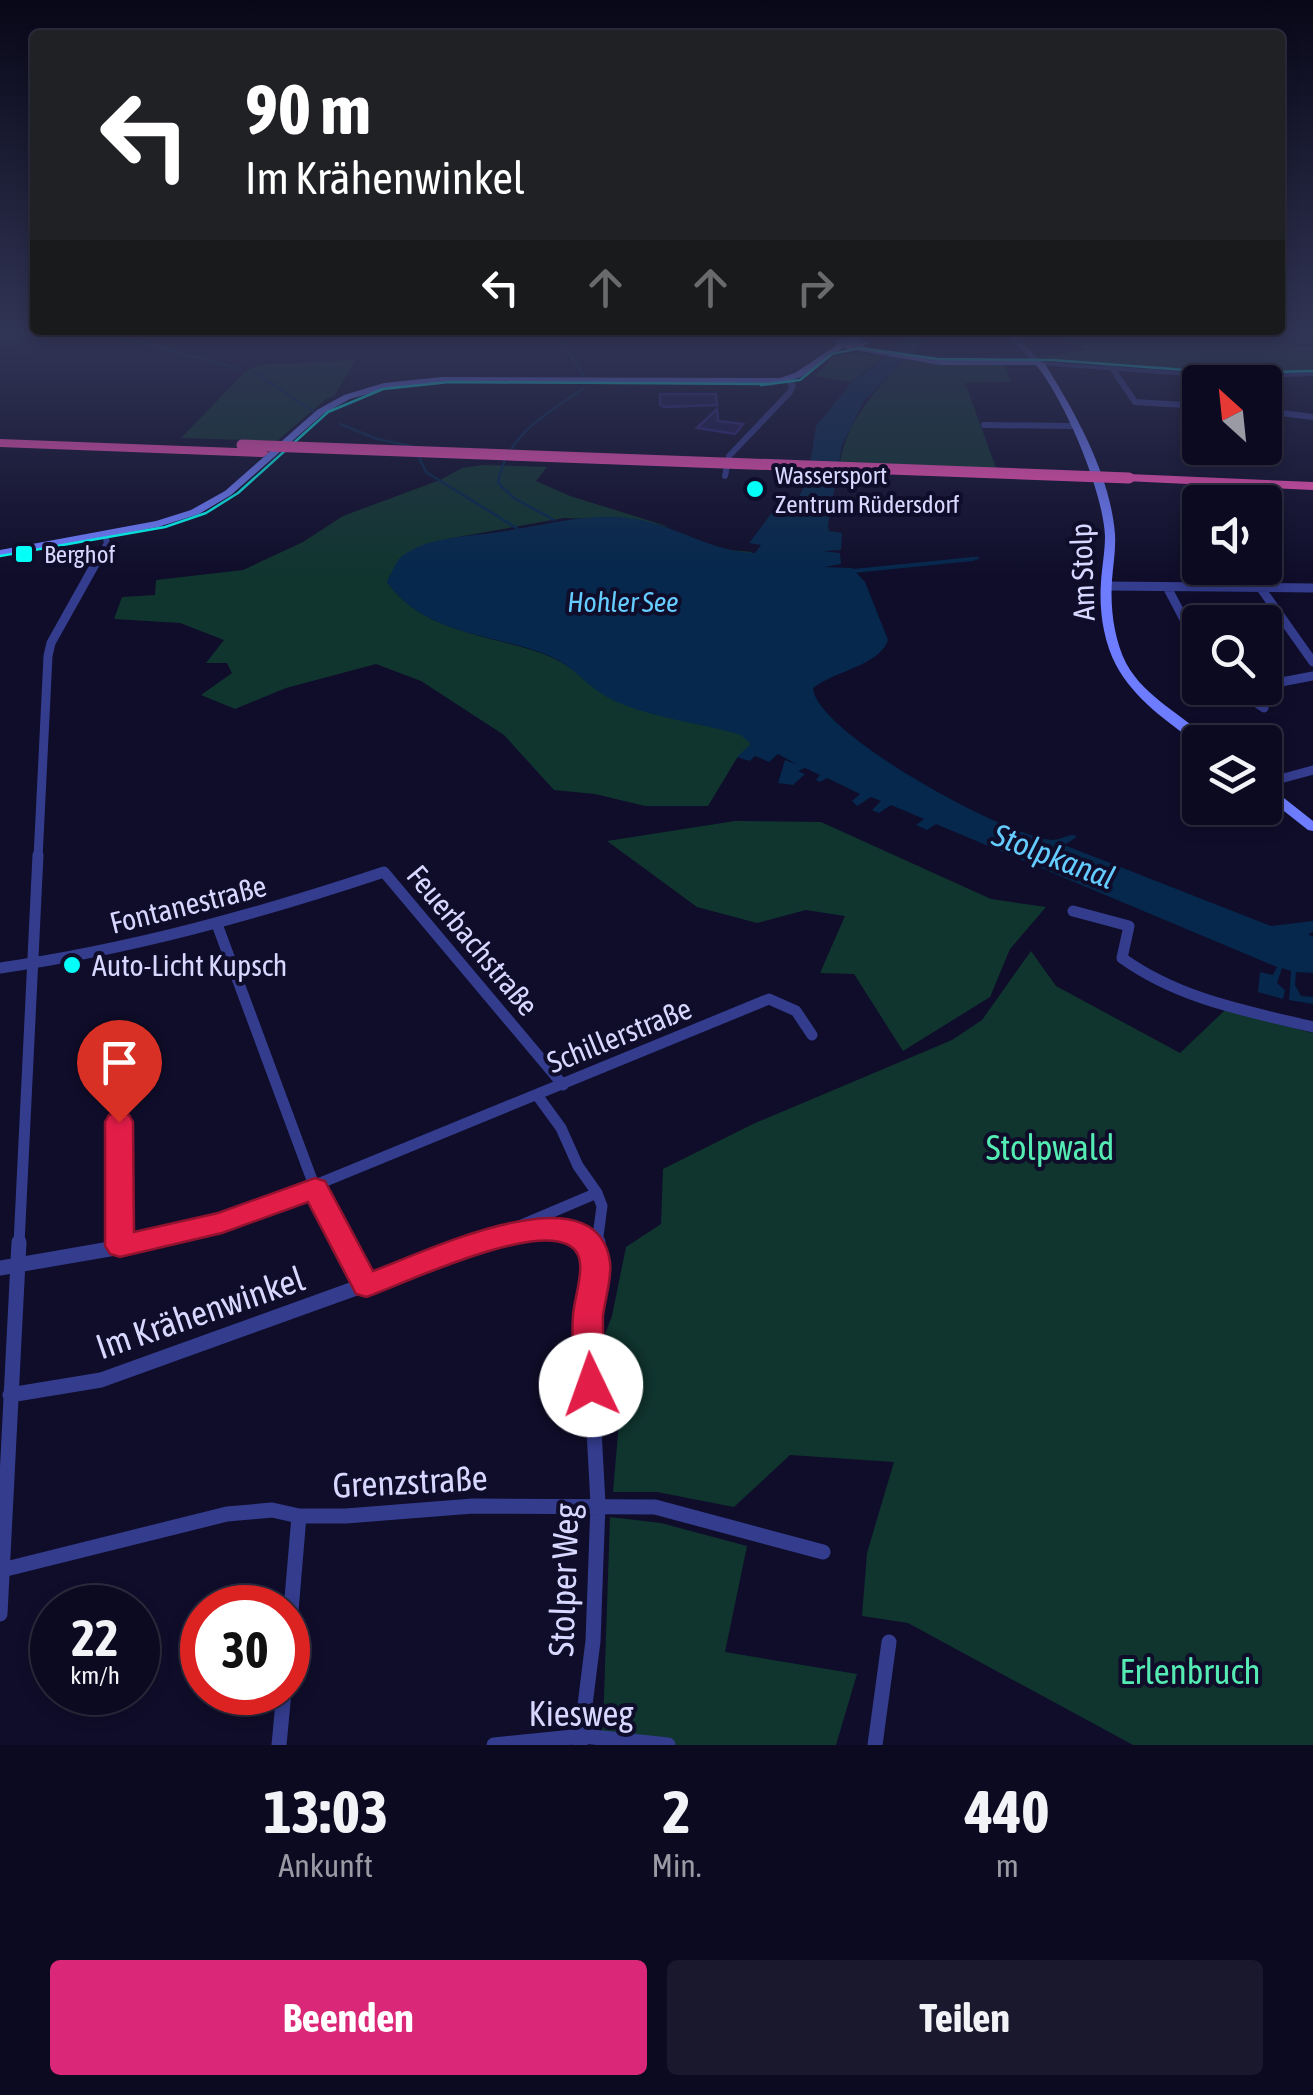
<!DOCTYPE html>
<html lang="de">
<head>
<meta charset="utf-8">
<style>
	:root { --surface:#0b0a20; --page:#19182d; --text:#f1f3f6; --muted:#9a9aa5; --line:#2b2b3e; --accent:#db2777 }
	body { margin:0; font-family:"Asap Condensed",sans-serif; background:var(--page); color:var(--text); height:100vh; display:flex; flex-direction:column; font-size:38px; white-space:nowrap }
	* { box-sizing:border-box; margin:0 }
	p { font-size:32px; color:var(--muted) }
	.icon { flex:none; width:55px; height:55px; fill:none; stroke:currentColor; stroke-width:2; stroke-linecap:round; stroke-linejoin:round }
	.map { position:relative; height:1745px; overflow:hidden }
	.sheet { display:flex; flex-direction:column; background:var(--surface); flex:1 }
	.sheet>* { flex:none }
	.top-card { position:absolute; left:30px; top:30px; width:1255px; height:305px; border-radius:10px; box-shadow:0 5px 15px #0003,0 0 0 2px var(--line); background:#202124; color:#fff; overflow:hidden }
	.needle { width:65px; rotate:333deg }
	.tools { position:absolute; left:1182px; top:365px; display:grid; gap:20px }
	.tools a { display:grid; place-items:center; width:100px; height:100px; border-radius:10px; background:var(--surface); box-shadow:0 5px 15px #0003,0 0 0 2px var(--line); font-size:50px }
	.speed { position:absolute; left:30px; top:1585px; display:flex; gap:20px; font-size:50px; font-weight:700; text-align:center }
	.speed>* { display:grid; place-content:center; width:130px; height:130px; border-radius:50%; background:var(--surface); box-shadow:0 5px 15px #0003,0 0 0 2px var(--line); line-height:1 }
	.speed small { font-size:25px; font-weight:400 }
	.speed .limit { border:15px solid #d22; background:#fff; color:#111 }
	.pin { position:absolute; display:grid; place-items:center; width:85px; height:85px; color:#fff; margin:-102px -42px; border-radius:50% 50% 50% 0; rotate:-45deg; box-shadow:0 0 10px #0007 }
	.pin .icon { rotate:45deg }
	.me { position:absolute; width:110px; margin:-55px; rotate:357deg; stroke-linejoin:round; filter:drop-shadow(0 0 8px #0008) }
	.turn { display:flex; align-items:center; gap:35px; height:210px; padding:0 50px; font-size:45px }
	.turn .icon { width:130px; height:130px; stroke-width:2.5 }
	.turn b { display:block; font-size:70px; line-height:85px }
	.lanes { display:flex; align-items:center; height:95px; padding:0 50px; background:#0003; justify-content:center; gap:50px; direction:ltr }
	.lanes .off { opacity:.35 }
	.eta { display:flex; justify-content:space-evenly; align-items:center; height:170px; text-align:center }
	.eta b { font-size:60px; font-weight:700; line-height:70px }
	.primary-button { display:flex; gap:20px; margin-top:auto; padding:20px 50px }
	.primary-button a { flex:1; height:115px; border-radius:10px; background:var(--accent); color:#fff; font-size:40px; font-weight:700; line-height:115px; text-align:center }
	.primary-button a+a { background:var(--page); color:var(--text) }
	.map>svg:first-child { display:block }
	.green { fill:#10352f }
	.water { fill:#05284c }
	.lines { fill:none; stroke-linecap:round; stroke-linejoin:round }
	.stream-far1 { stroke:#05284c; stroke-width:2.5 }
	.stream { stroke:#05284c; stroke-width:4 }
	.building { fill:#1b174d; stroke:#2d277b; stroke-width:2.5 }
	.minor-far3 { stroke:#343c8e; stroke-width:6 }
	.minor-far2 { stroke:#343c8e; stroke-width:9 }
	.minor-far1 { stroke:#343c8e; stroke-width:11 }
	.minor { stroke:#343c8e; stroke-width:15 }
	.tertiary { fill:#343c8e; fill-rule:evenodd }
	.secondary { fill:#6e7dff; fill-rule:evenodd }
	.motorway { fill:#ff52bb; fill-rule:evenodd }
	.tram { stroke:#03fff7; stroke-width:2.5 }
	.motorway-bridge { stroke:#ff52bb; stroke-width:11 }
	.route { fill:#e11d48; stroke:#92132f; stroke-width:2.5 }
	.poi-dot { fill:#03fff7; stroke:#0f0d2a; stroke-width:4 }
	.labels { text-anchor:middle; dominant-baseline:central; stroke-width:8; stroke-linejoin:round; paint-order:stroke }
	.far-poi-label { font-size:25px; fill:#d7d7ff; stroke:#0f0d2a; text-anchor:start }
	.far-water-label { font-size:28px; font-style:italic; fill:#65ccff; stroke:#0f0d2a }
	.street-label { font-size:30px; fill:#d7d7ff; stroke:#0f0d2a }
	.poi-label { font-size:30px; fill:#d7d7ff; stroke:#0f0d2a; text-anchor:start }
	.water-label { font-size:32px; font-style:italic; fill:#65ccff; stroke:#0f0d2a }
	.near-park-label { font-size:35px; fill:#55ecb3; stroke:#0f0d2a }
	.near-street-label { font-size:35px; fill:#d7d7ff; stroke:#0f0d2a }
</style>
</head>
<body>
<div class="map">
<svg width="1313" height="1745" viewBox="0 0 1313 1745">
	<rect width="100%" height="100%" fill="#0f0d2a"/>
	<!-- green -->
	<path class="green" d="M1014,332H1079L1109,337L1133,332H1203L1286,341L1296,346H1313V370L1232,373L1049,359L1043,356L1086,350L1052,333L1027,332L1028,338L1020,339Z
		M859,352L884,356L851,382L815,376L834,356Z
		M356,360L334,396L326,399L277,441L181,438L245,372L259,365Z
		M904,360L1004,364L1011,382L965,383L996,468L840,462C848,419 875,391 904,360Z
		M483,465L547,467L536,481L570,496L673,528L638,520L564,518L447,539L393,571L387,582C427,637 498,634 551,657C578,669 596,690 622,703C646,714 677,719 703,724L681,678L721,549L752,552V744L737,758L708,806H645L595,794L554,790L504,735L421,681L376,664L286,688L235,709L201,695L232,673L227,663H206L224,640L180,623L114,619L122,597L155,595L156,580L243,570L303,542L343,516L440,480L462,468Z
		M735,821L821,822L991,899L1046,907L1010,949L990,997L903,1051L854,974L820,973L845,916L806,910L757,923L697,907L607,841Z
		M1031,951L1056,986L1180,1053L1225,1010L1313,1033V1745H1133L908,1623L862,1616L867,1553L894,1462L790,1455L734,1507L657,1492H613L621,1399L601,1344L612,1316L626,1247L661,1224L663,1169L753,1124L952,1040L982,1020Z
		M610,1517L661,1523L747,1546L725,1652L857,1674L836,1745H597L603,1726Z"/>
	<!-- water -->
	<path class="water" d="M907,332H932L864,401L842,445L828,525L829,531L842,533L841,550L823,551L840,553L841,564L823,567L852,568L865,582L888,640C880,665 835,671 813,688C816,733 1006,837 1052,840C1059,840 1067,835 1074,835L1077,837L1064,845L1271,926L1313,921V932L1308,934L1313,937V973L1296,972L1295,985L1301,996L1313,997V1004L1289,1000L1291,971L1282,968L1277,983L1285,990L1283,999L1258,992L1260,972L1273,975L1277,967L936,824L927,830L916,825L924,819L891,805L879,813L872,810L881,801L871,797L857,806L852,801L860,794L827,778L820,782L816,780L820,775L805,768L798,771L805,774L793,785L778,783L785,760L798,765L778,754L769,762L755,756L750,761L737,757L751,744L741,735C698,722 647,718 607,697C587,686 574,667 552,657C498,633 427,638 387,582C392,573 395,562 402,556C430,536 467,537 499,532C547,525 596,509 645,521C683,530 715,552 755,553L761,545L749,543L785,495L799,497L808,478L816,426L852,382L897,348L902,341L895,339L905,337Z"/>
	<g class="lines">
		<!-- stream-far1 -->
		<path class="stream-far1" d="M76,332L144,343L240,369
			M556,332L585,378
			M0,340L51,332
			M255,373L313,411
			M340,424L377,439L411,446
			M417,453L426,472L518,529
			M554,520L514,498L498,483C506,435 546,414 583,389
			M949,561L978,558"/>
		<!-- stream -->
		<path class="stream" d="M853,571L973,559"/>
	</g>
	<!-- building -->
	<path class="building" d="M660,394H716L717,405L664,407L660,405Z
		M717,409L718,421L743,424L735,434L697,428Z"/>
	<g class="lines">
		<!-- minor-far3 -->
		<path class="minor-far3" d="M1008,332L1038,363
			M1112,368L1135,402L1200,406
			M1265,411L1313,417
			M984,425L1071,426
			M725,476L729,456L790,392L793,386L788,380
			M97,561L107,543L105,534"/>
		<!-- minor-far2 -->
		<path class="minor-far2" d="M1106,586L1313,588
			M1167,587L1200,650
			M1260,587L1313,662
			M1265,685L1313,676
			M1235,688L1264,708
			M1265,783L1313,770
			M38,858L48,656L51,643L98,559"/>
		<!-- minor-far1 -->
		<path class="minor-far1" d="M1073,911L1129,926L1122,958C1179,999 1246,1011 1313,1027
			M218,927L315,1188L344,1244
			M0,968C132,949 258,914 384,872L563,1085
			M537,1095L561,1128L578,1166L597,1193L602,1206L597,1244
			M119,1122L120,1244
			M529,1228L571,1230L588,1244
			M19,1244L38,855
			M136,1244L223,1223L769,999L796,1011L812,1035
			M477,1244L597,1193"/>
		<!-- minor -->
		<path class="minor" d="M120,1242V1246
			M343,1242L366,1286
			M596,1256L598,1242
			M0,1268L150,1242
			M10,1395L101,1380L484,1242
			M2,1570L227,1514L272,1510L299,1516H346L473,1506L655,1507L823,1552
			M0,1614L19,1242
			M288,1646L299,1516
			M279,1745L284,1692
			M494,1745L583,1736L668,1745
			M580,1745L593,1641L598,1504L588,1319L595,1262L586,1242
			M875,1745L889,1642"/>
		<!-- tertiary -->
		<path class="tertiary" d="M1035,361L1229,375L1313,372V376L1229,379L1038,365H1035Z"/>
		<!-- secondary -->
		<path class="secondary" d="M858,337L867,343L863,347L940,359L1038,360L1045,364C1076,414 1110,474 1115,534C1116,550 1113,565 1112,580C1110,608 1114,639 1126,663C1146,700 1185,714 1209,742H1200L1199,745C1168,722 1134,699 1116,665C1103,640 1099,609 1101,582C1102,567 1105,551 1105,536C1103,491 1065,400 1036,365H940L843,348L801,377L780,384L442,383L385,389L350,399L323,414L231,495L199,514L158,527L0,556V550L156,521L191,510L225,491L317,410L344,395L384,383L442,377L780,378L795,373L837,345L835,340Z
			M1265,786L1270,787L1313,821V831L1308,830L1265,796Z"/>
		<!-- motorway -->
		<path class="motorway" d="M0,439L263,449L269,453L263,457L0,447Z
			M1129,474L1313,482V490L1125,481V475Z"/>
		<!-- tram -->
		<path class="tram" d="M761,385L800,380L832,354L860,348L938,359L1052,360L1226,373L1313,371
			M0,556L165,527L206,513L238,493L328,412L383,389L449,382L772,384"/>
		<!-- motorway-bridge -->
		<path class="motorway-bridge" d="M242,445L1129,478"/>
	</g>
	<!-- sky -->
	<linearGradient id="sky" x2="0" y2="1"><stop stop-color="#080717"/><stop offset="0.58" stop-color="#313555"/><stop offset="1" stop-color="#313555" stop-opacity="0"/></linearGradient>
	<rect width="1313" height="576" fill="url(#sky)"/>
	<!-- route -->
	<path class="route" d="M119,1112L129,1115L133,1122L134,1232L218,1213L315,1178L325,1181L373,1271C423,1253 597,1167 610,1262C612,1279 605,1299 603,1316C602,1338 606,1362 607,1385L602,1394L591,1398L580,1394L575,1385C574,1362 571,1338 573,1316C574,1299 582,1279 580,1263C574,1201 400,1286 366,1297L356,1294L308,1202L222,1233L120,1257L110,1254L105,1246V1122L109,1115Z"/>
	<!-- markers -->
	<g class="poi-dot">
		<circle cx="755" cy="489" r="10"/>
		<rect x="14" y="544" width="20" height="20" rx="5"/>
		<circle cx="72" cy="965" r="10"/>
	</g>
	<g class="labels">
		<!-- far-poi labels -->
		<g class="far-poi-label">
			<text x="775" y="475">Wassersport<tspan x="775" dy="29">Zentrum Rüdersdorf</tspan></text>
			<text x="44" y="554">Berghof</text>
		</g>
		<!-- far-water labels -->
		<g class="far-water-label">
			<text x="623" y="602">Hohler See</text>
		</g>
		<!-- street labels -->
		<g class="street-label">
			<text transform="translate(1082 572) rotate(-92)">Am Stolp</text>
			<text transform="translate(188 904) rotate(-14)">Fontanestraße</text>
			<text transform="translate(473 940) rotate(50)">Feuerbachstraße</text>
			<text transform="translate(619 1035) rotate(-22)">Schillerstraße</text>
		</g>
		<!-- poi labels -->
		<g class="poi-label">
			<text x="92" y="965">Auto-Licht Kupsch</text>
		</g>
		<!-- water labels -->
		<g class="water-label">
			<text transform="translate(1054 856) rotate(21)">Stolpkanal</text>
		</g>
		<!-- near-park labels -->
		<g class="near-park-label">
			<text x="1050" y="1147">Stolpwald</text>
			<text x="1190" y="1671">Erlenbruch</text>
		</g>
		<!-- near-street labels -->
		<g class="near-street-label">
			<text transform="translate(200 1312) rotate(-19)">Im Krähenwinkel</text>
			<text transform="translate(410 1481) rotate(-3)">Grenzstraße</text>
			<text transform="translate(563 1580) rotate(-88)">Stolper Weg</text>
			<text x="581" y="1713">Kiesweg</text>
		</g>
	</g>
</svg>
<div class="tools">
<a><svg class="needle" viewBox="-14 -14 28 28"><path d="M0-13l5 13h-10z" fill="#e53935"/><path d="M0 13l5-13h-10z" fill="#9a9aa5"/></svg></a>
<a><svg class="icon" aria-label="sound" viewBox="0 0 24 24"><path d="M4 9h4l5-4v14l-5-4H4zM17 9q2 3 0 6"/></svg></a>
<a><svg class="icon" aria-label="search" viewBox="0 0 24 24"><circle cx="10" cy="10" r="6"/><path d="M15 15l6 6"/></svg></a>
<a><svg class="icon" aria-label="layers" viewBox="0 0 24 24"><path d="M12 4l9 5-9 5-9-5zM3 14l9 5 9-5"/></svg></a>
</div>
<div class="speed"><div>22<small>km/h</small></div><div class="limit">30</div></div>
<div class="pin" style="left:119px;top:1122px;background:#d93025"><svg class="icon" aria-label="arrive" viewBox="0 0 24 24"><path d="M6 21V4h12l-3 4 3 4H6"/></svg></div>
<svg class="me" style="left:591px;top:1385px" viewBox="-20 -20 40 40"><circle r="19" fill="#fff"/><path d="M0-13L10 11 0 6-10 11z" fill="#e11d48"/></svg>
<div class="top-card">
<div class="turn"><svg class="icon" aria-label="left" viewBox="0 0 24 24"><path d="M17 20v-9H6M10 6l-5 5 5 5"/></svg><div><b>90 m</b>Im Krähenwinkel</div></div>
<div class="lanes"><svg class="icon" aria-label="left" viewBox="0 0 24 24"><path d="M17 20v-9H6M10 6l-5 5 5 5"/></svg><svg class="icon off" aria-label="ahead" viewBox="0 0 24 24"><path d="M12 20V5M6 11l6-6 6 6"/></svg><svg class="icon off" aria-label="ahead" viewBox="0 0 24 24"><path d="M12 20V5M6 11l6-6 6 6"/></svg><svg class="icon off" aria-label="right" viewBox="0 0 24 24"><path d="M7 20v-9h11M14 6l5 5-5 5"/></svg></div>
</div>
</div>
<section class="sheet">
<div class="eta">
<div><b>13:03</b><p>Ankunft</p></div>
<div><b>2</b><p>Min.</p></div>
<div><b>440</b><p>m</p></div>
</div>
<div class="primary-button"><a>Beenden</a><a>Teilen</a></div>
</section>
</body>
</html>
